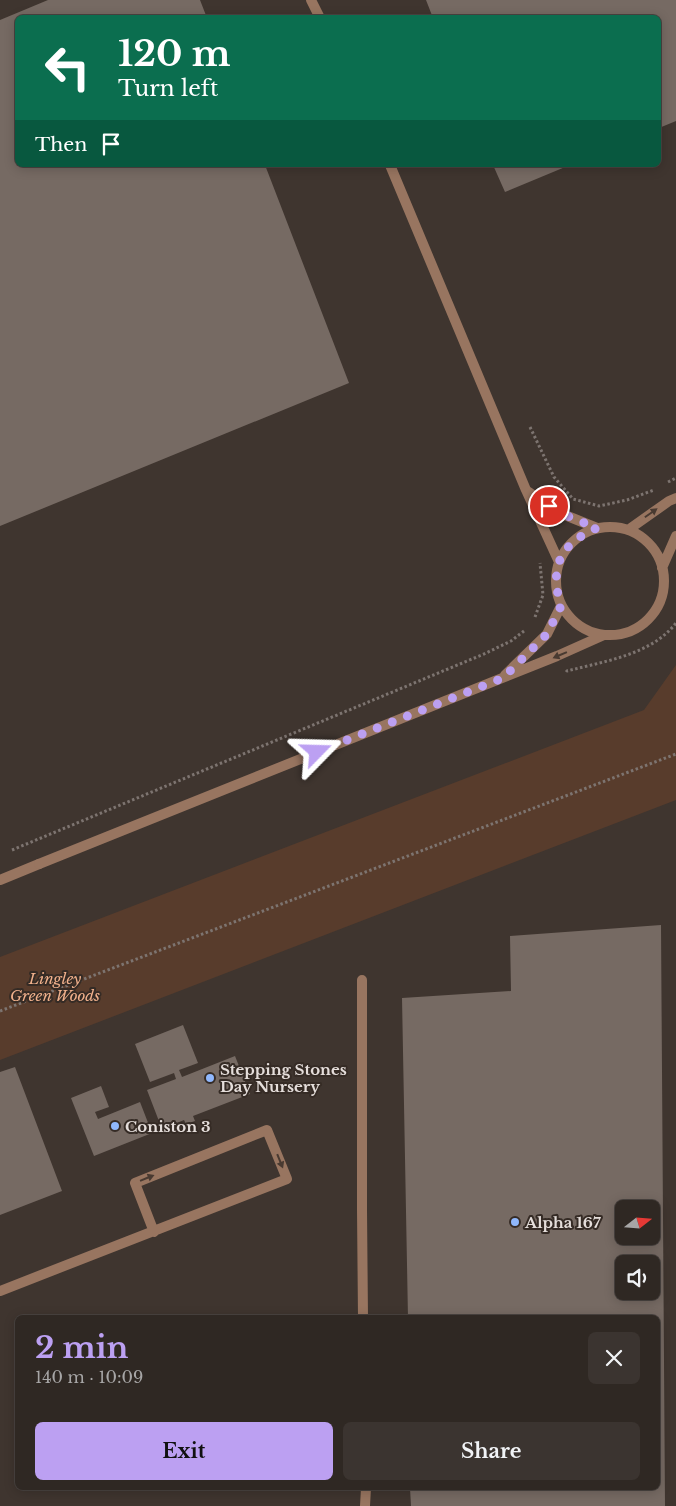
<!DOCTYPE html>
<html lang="en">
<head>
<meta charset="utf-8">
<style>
	:root { --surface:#2f2823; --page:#3b3430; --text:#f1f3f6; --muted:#a7a6a6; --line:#4a4441; --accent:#bca0f2 }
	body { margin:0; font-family:"Libre Baskerville",serif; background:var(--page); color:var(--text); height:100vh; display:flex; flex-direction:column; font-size:19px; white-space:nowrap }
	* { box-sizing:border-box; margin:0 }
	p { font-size:16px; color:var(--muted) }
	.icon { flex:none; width:28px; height:28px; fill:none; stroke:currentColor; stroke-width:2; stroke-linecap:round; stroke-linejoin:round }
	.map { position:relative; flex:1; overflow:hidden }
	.drawer { position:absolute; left:15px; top:1315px; width:645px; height:175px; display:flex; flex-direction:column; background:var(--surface); border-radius:8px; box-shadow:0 2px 12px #0003,0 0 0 1px var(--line) }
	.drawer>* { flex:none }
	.hud { position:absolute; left:15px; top:15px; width:646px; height:152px; border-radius:8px; box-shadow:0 2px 12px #0003,0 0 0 1px var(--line); background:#0b6e4f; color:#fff; overflow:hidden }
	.needle { width:32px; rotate:73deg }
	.buttons { position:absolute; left:615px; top:1200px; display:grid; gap:10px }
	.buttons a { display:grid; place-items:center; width:45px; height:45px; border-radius:8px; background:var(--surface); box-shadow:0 2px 12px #0003,0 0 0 1px var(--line); font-size:25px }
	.pin { position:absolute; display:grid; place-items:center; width:42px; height:42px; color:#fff; margin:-21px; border:2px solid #fff; border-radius:50%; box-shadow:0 1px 5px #0007 }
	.me { position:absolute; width:55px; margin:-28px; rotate:68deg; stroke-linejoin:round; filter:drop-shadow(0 0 4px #0008) }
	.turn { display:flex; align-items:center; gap:18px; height:105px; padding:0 20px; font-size:22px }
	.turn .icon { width:65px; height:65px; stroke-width:2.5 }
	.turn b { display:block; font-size:35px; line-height:42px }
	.then { display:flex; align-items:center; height:48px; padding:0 20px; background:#0003; gap:10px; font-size:19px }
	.round { display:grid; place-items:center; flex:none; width:52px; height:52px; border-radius:8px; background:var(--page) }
	.overview { display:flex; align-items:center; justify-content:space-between; height:85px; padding:0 20px }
	h1 { font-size:30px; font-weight:700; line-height:38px; color:var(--accent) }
	.primary-button { display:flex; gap:10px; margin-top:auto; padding:10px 20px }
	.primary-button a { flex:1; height:58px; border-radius:8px; background:var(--accent); color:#111; font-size:20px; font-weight:700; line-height:58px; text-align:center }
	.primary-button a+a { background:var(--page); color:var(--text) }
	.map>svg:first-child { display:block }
	.green { fill:#583c2c }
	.building { fill:#766a63; fill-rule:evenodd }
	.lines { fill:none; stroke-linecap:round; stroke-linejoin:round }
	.path { stroke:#7d7470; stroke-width:3; stroke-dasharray:2.5 2.5; stroke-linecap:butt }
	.service { stroke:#987560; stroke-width:10 }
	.minor { stroke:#987560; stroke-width:10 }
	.oneway { fill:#493a31 }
	.route { stroke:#bca0f2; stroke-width:9; stroke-dasharray:0 16.2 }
	.poi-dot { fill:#90b8fd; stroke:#352b25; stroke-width:2 }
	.labels { text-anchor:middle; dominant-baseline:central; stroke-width:4; stroke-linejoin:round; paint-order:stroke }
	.park-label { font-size:15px; font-style:italic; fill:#f1b18c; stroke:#352b25 }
	.poi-label { font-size:15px; font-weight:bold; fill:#e5dedb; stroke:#352b25; text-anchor:start }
</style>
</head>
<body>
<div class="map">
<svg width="676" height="1506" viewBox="0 0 676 1506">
	<rect width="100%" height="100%" fill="#3f352f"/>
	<!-- green -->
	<path class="green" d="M676,665V800L0,1060V957L644,710Z"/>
	<!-- building -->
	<path class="building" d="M48,0H200L207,18H18V165H265L349,383L0,526V20Z
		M426,0H676V121L659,128V18H433Z
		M493,165H570L505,192Z
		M661,925L665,1506H411L410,1488H658V1318H408L402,998L511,991L510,936ZM624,1209H651V1236H624ZM624,1264H651V1291H624Z
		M183,1025L198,1063L179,1070L182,1077L235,1056L250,1094L193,1116L195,1121L186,1124L184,1120L162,1129L147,1090L176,1079L174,1073L150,1082L135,1044Z
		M15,1067L62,1191L0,1215V1072Z
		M101,1086L109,1107L95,1112L98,1119L140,1102L152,1133L94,1156L71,1098Z"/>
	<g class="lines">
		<!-- path -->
		<path class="path" d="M530,427L554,477L573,499L599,506L627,500L654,490
			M668,482L676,478
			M535,617L543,595L540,563
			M566,670L567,671C605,661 651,655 676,623
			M12,850L484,654L511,641L524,631
			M0,1011L676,754"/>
		<!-- service -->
		<path class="service" d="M0,880L39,864
			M0,1291L287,1179L267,1130L135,1183L154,1232"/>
		<!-- minor -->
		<path class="minor" d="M311,0L320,18
			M390,165L526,490L559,562
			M527,491L560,513L597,528
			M556 581a54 54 0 1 1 108 0a54 54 0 1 1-108 0Z
			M628,530L669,501L676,498
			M662,568L676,536
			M505,675L547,634L561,606
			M39,864L557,656L604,635
			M362,980V1210L363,1318
			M365,1506L366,1488"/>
	</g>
	<!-- one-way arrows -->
	<defs><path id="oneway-solid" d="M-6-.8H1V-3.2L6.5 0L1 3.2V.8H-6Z" transform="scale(1.25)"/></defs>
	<g class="oneway">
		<use href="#oneway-solid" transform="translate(651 513) rotate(-35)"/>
		<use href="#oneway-solid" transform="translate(560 655) rotate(157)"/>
		<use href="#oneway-solid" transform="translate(280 1161) rotate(68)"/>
		<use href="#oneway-solid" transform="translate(147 1178) rotate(-22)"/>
	</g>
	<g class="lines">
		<!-- route -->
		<path class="route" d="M317,752L503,678L547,634L561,606C549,567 560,544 597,528L560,513L549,506"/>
	</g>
	<!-- markers -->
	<g class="poi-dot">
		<circle cx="210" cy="1078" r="5"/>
		<circle cx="115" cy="1126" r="5"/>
		<circle cx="515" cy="1222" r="5"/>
	</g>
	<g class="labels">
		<!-- park labels -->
		<g class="park-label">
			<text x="55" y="978">Lingley<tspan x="55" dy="17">Green Woods</tspan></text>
		</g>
		<!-- poi labels -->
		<g class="poi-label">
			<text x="220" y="1069">Stepping Stones<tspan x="220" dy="17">Day Nursery</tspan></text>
			<text x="125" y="1126">Coniston 3</text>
			<text x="525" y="1222">Alpha 167</text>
		</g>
	</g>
</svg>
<div class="buttons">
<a><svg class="needle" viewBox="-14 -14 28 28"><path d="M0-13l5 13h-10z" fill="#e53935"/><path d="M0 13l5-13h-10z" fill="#a7a6a6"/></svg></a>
<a><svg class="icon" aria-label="sound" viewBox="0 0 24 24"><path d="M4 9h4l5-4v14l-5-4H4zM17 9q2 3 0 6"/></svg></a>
</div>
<div class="pin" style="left:549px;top:506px;background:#d93025"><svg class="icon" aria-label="arrive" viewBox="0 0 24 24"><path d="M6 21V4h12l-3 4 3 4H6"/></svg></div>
<svg class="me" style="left:317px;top:752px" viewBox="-20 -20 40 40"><path d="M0-17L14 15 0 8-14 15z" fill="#bca0f2" stroke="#fff" stroke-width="4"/></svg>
<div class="hud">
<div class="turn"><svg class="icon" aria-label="left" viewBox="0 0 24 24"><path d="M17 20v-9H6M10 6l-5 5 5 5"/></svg><div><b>120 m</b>Turn left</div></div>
<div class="then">Then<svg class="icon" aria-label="arrive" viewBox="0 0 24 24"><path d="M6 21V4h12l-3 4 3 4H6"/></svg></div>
</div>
<section class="drawer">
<div class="overview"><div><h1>2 min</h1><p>140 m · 10:09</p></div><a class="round"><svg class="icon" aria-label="close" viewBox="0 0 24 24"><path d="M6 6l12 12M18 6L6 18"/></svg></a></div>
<div class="primary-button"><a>Exit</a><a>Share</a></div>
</section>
</div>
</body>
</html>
